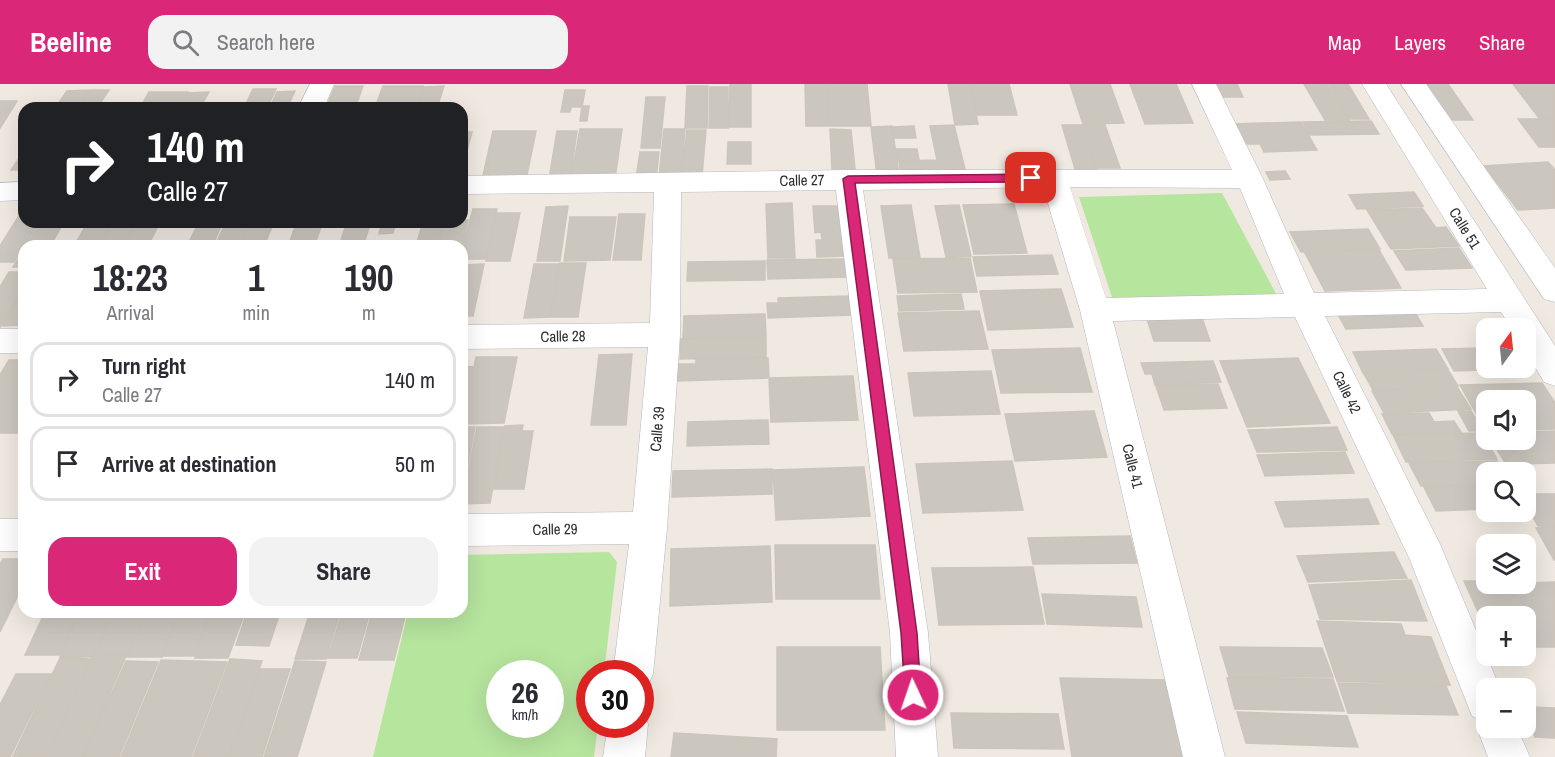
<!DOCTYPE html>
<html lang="en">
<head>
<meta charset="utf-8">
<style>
	:root { --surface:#fff; --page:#f2f2f3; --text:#2b2b33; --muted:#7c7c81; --line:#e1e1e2; --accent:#db2777 }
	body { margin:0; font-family:"Archivo Narrow",sans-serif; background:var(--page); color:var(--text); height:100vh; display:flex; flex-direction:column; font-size:22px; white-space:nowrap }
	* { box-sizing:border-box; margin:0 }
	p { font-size:20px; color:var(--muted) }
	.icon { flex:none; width:33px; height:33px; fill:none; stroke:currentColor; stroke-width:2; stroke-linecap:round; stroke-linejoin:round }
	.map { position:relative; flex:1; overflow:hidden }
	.details { position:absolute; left:18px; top:156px; width:450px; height:378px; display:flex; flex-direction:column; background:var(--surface); border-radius:18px; box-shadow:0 6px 24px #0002 }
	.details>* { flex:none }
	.top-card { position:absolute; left:18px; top:18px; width:450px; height:126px; border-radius:18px; box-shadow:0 6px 24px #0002; background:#202124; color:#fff; overflow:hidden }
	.needle { width:39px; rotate:15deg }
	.tools { position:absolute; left:1476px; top:234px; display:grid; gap:12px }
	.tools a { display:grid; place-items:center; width:60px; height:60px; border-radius:12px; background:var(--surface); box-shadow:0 6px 24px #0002; font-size:30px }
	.speed { position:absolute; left:486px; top:576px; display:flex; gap:12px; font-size:30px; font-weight:700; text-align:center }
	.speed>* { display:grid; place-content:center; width:78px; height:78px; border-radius:50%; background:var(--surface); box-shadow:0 6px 24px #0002; line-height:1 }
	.speed small { font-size:15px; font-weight:400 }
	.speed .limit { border:9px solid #d22; background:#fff; color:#111 }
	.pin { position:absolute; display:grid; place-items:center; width:51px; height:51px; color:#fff; margin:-26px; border-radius:12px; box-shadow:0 3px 9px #0006 }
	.me { position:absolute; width:66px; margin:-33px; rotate:357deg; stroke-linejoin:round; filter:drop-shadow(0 0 4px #0008) }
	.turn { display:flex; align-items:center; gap:21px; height:126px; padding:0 30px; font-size:27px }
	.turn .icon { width:78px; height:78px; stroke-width:2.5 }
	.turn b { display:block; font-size:42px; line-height:51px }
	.eta { display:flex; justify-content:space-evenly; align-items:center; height:102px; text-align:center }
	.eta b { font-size:36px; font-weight:700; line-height:42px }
	.action { display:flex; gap:12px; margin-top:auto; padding:12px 30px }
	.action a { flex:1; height:69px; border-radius:18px; background:var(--accent); color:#fff; font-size:24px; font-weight:700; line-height:69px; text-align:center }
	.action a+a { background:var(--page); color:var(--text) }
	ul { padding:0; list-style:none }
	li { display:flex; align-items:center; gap:18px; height:75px; margin:0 12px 9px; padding:0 18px; border:3px solid var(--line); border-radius:18px }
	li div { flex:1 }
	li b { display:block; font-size:22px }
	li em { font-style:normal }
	header { display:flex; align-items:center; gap:36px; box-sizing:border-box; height:84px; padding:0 30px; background:var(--accent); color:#fff }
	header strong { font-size:28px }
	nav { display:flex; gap:33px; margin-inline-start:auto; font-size:21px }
	.search { width:420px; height:54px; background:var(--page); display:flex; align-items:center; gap:15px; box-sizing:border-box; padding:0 21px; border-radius:18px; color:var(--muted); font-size:22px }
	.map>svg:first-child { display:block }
	.green { fill:#b6e59e; fill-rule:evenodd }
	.building { fill:#cbc7bf; stroke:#cbc5ba; stroke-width:1.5 }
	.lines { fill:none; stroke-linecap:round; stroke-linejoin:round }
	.minor-casing { stroke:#b4b7c1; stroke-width:1 }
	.minor { fill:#fff; fill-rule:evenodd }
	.route { fill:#db2777; stroke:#8e194d; stroke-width:1.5 }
	.labels { text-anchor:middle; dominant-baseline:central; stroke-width:6; stroke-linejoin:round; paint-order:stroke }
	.street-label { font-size:15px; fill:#2e2e2e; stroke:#fff }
</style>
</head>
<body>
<header>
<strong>Beeline</strong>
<div class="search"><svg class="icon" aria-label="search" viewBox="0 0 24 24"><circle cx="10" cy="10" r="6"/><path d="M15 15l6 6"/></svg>Search here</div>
<nav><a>Map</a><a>Layers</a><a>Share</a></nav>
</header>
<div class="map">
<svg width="1555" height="673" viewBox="0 0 1555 673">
	<rect width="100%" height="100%" fill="#efe9e1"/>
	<!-- green -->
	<path class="green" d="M1222,109L1280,217L1114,219L1079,113Z
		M609,468L617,478L604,589L590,590V640L598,641L594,673H373L408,528H462V471ZM500,590H550V640H500Z"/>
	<!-- building -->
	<path class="building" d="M730,0H751V43H729Z
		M805,0H827L829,42H806Z
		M827,0H867L871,42H830Z
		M948,0H970L978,40L955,41Z
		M971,0H1009L1017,31H977Z
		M1070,0H1110L1124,39L1083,40Z
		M1130,0H1176L1193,39L1145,40Z
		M1215,0H1237L1243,13H1221Z
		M1304,0H1327L1349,36H1325Z
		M1329,0H1348L1369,35H1350Z
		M1422,0H1448L1473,36H1446Z
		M1513,0H1555V34H1539Z
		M335,2H363L355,24H326Z
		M383,2H423L416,24H375Z
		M444,2L437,24H417L424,3Z
		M687,2H708L707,44H685Z
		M710,3H728V44H709Z
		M253,5H276L267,24H244Z
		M90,6L78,24H55L67,7Z
		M90,6H109L97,24H79Z
		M565,6H585L582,23H571L570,28H561Z
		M295,7L290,18L272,19L277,8Z
		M149,8H188L179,24H140Z
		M209,8L200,24H180L188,9Z
		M646,13H665L660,64H641Z
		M0,17H17L0,44Z
		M582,22H589L587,37H580Z
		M1518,35H1555V63H1539Z
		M1371,37L1379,50L1310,51L1303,38Z
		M1301,38L1317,66L1264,68L1260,60H1242L1232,40Z
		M954,41L966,89L901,91L899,77L937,76L930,42Z
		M1062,41H1083L1097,85H1075Z
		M1083,41H1105L1120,84H1097Z
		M892,42L899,91H877L871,43Z
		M914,42L916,54H895L893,43Z
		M580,45H622L615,95H571Z
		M664,45H685L681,93H659Z
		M830,45L851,46L855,85H832Z
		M687,46H706L702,92L682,91Z
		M493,47H536L526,96H482Z
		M557,47H577L570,95H549Z
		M462,48H472L462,86Z
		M728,58H751V80H727Z
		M896,65H917L919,76H898Z
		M24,67V86H11Z
		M640,68H659L656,94H636Z
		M1548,78L1555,86V124L1518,126L1484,82Z
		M1285,87L1290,95L1270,96L1266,88Z
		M1414,108L1423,122L1357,125L1349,111Z
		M792,119L795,174H768L766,120Z
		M1014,120L1027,169L974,170L963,121Z
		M911,121L920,174H889L881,122Z
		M959,121L971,172L946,173L935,122Z
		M568,122L560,177H537L546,123Z
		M813,122H841L847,172L817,173L816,156H822L821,148L815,149Z
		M1422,124L1436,144L1446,143L1459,162L1391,165L1367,126Z
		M473,125H497L485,175H462V166Z
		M22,127L24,138H39L14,178H0V162Z
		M497,129H520L510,177H486Z
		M619,130H645L641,176H613Z
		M570,133H616L610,176L564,177Z
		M462,136H468L462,162H439L446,138H462Z
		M41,138H64L50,162H26Z
		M88,138H112L99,162H74Z
		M114,138H136L123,162H100Z
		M137,138H160L148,162H124Z
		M199,138H223L212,162H187Z
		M226,138H249L239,162H215Z
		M250,138H274L264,162H240Z
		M297,138H323L314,162H288Z
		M347,138H371L363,162H339Z
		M382,138H396L393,149L379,150Z
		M423,138H444L438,162H416Z
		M1368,145L1380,165L1301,168L1290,148Z
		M1459,164L1472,184L1406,186L1394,167Z
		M24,166V183H13Z
		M1379,166L1401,204L1325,207L1305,169Z
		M1052,171L1058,190L977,192L973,173Z
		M970,174L977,208L898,209L893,175Z
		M846,175L848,193L768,195L767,176Z
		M765,177V196L687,197L688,178Z
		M560,179H586L578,233H551Z
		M484,180L473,232H462V181Z
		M534,180H559L550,233L524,234Z
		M9,188H24V203L0,243V203Z
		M1061,205L1073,243L988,246L980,207Z
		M24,206V241L2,242Z
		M961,210L964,225L899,227L897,212Z
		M849,212L851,231L768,234L767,219H778V214Z
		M1405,222L1410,230H1416L1423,242L1346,245L1335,225Z
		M979,227L988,265L904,267L898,229Z
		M765,230L766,252L683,254L684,232Z
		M1201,231L1210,257H1154L1146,232Z
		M766,253V273L680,275L681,255Z
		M1080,264L1092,308L1001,309L992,266Z
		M1486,264V284H1526V266L1537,284L1454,287L1442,265Z
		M1436,265L1448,285L1363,289L1353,268Z
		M632,270L626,341H591L599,271Z
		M476,273H517L504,339L462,340V282L474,283Z
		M768,274L769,294L677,297L678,280H696V276Z
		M1298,274L1330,339L1247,343L1220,277Z
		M9,276H24V345L22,349H0V291Z
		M1213,277L1221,298L1155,301L1152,290H1145L1141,279Z
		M1448,286L1458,302L1373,306L1364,290Z
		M991,287L1000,330L914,332L908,289Z
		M853,292L858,336L771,338L769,294Z
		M1542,299L1555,319V345L1526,346V316H1486V347L1460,301Z
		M1218,300L1227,324L1164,326L1156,302Z
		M1457,303L1471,325L1384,329L1372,307Z
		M1094,327L1107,373L1015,377L1005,330Z
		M1458,327H1471L1483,347H1469Z
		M1429,329L1434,338L1454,337L1461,348L1392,350L1382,330Z
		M768,336L769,360L687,362L688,338Z
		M523,341L522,347H533L524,405H494L505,342Z
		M462,343H475L462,412Z
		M477,343H504L490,419L462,420Z
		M1337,343L1347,366L1257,368L1248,346Z
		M1555,347V379L1506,380L1491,356H1526V348Z
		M1482,349L1497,375L1406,378L1393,351Z
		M1345,368L1354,389L1265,392L1257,371Z
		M1012,377L1023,426L923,429L916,380Z
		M1497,377L1504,388H1486V400L1421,402L1409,379Z
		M864,383L870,432L776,436L773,386Z
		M772,385V410L672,413L673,387Z
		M1486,401V425L1436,427L1424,403Z
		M1526,410H1555V442H1538L1526,420Z
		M1368,415L1379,440L1285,443L1275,418Z
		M1555,443V476H1554L1536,444Z
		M1130,452L1137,479L1033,480L1028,454Z
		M775,461H875L880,515H776Z
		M770,462L772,518L670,522L671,465Z
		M1394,468L1407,494L1308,498L1297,472Z
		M3,475H24V499L0,548V481Z
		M1033,483L1044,540L939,541L932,484Z
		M1411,496L1427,537L1320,535L1309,501Z
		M1464,497H1486V500L1555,498V563H1526V532H1486V545Z
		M1042,510L1136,513L1142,543L1047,540Z
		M45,528H79L60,571H25Z
		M80,528H112L93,573H60Z
		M113,528H145L128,571H95Z
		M146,528H179L162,573H127Z
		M180,528H211L194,572H163Z
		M212,528H245L228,574H195Z
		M247,528H280L269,562L236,561Z
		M310,528H340L326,575H295Z
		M342,528H370L357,574H328Z
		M372,528H406L394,576H359Z
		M1317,537L1401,540L1405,551L1431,553L1450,601L1337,597Z
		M777,563H880L885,646H777Z
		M1220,563L1322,564L1333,593H1229Z
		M93,571L126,572L82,673H47Z
		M60,574L91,575L46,673L13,672Z
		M230,575L262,577L228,673H193Z
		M161,576L227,578L191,673H121Z
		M126,577L158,578L119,673H83Z
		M295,577L326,578L297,673H264Z
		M260,585H290L262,673H229Z
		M16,590H51L10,673H0V621Z
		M1060,594L1165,596L1182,673H1072Z
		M1227,594L1333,595L1344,627L1235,625Z
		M1338,599L1446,602L1458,631L1348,629Z
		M1526,623L1555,624V654L1535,653L1526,630Z
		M1237,628L1347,632L1358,663L1246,659Z
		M951,629L1058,630L1064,665L954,664Z
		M674,649L777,655L776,673H671Z"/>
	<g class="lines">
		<!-- minor casing -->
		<g class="minor-casing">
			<path id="minor" d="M310,0H334L324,24H298Z
				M1192,0H1216L1263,95L1314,209L1487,205L1362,0H1386L1555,262V302L1544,298L1526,268V244H1511L1501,228L1325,232L1440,460L1500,604H1486V644H1517L1530,673H1488L1477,644L1480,636L1472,632L1410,476L1295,233L1113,237L1225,673H1183L1080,226L1043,103L863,106L928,549L938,673H896L890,549L836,106L681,108L680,251L667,444L653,590L647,604L640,607V590H613L629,460L462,462V430L633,428L648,263L462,265V241L650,239L654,108L462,110V92L848,86H1232ZM1070,103L1240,104L1284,210L1106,214Z
				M1401,0H1426L1555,184V218L1544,215Z
				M24,98V116L0,117V99Z
				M0,245H24V269H0Z
				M0,435H24V467H0Z
				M640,625L648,640L645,673H603L608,640H640Z"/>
		</g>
		<!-- minor -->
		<use href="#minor" class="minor"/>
	</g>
	<!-- route -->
	<path class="route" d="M1031,90L1037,94L1031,98L855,99L917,549L921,611L919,617L913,619L907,617L905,611L901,549L843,95L848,92Z"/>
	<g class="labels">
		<!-- street labels -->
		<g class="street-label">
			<text transform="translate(802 96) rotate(-1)">Calle 27</text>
			<text transform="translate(1465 144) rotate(58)">Calle 51</text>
			<text transform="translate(563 252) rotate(-1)">Calle 28</text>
			<text transform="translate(1347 308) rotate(64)">Calle 42</text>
			<text transform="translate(657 345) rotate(-85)">Calle 39</text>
			<text transform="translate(1133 382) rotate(76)">Calle 41</text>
			<text transform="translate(555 445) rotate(-1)">Calle 29</text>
		</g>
	</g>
</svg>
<div class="tools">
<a><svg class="needle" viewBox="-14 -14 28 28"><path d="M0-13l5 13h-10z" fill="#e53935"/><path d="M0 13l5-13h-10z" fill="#7c7c81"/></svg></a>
<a><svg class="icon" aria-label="sound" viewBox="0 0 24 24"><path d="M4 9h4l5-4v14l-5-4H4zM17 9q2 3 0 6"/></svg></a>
<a><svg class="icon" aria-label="search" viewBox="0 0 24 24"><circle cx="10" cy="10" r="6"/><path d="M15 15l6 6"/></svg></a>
<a><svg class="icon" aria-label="layers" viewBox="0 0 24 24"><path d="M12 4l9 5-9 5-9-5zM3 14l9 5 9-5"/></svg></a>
<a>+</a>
<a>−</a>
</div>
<div class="speed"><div>26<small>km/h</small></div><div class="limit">30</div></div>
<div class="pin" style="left:1031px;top:94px;background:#d93025"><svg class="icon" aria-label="arrive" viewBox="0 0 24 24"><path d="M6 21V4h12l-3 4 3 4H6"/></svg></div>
<svg class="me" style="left:913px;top:611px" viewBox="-20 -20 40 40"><circle r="17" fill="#db2777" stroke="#fff" stroke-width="3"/><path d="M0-11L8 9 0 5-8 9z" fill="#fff"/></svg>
<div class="top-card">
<div class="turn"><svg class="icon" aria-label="right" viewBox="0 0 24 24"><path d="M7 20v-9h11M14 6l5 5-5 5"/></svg><div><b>140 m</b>Calle 27</div></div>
</div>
<section class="details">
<div class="eta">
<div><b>18:23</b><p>Arrival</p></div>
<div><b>1</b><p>min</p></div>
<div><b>190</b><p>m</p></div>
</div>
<ul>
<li><svg class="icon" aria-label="right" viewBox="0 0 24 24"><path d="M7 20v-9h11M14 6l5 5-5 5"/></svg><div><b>Turn right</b><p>Calle 27</p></div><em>140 m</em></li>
<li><svg class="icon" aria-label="arrive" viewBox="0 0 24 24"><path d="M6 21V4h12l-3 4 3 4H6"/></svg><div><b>Arrive at destination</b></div><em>50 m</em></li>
</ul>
<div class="action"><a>Exit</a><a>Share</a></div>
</section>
</div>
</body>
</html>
